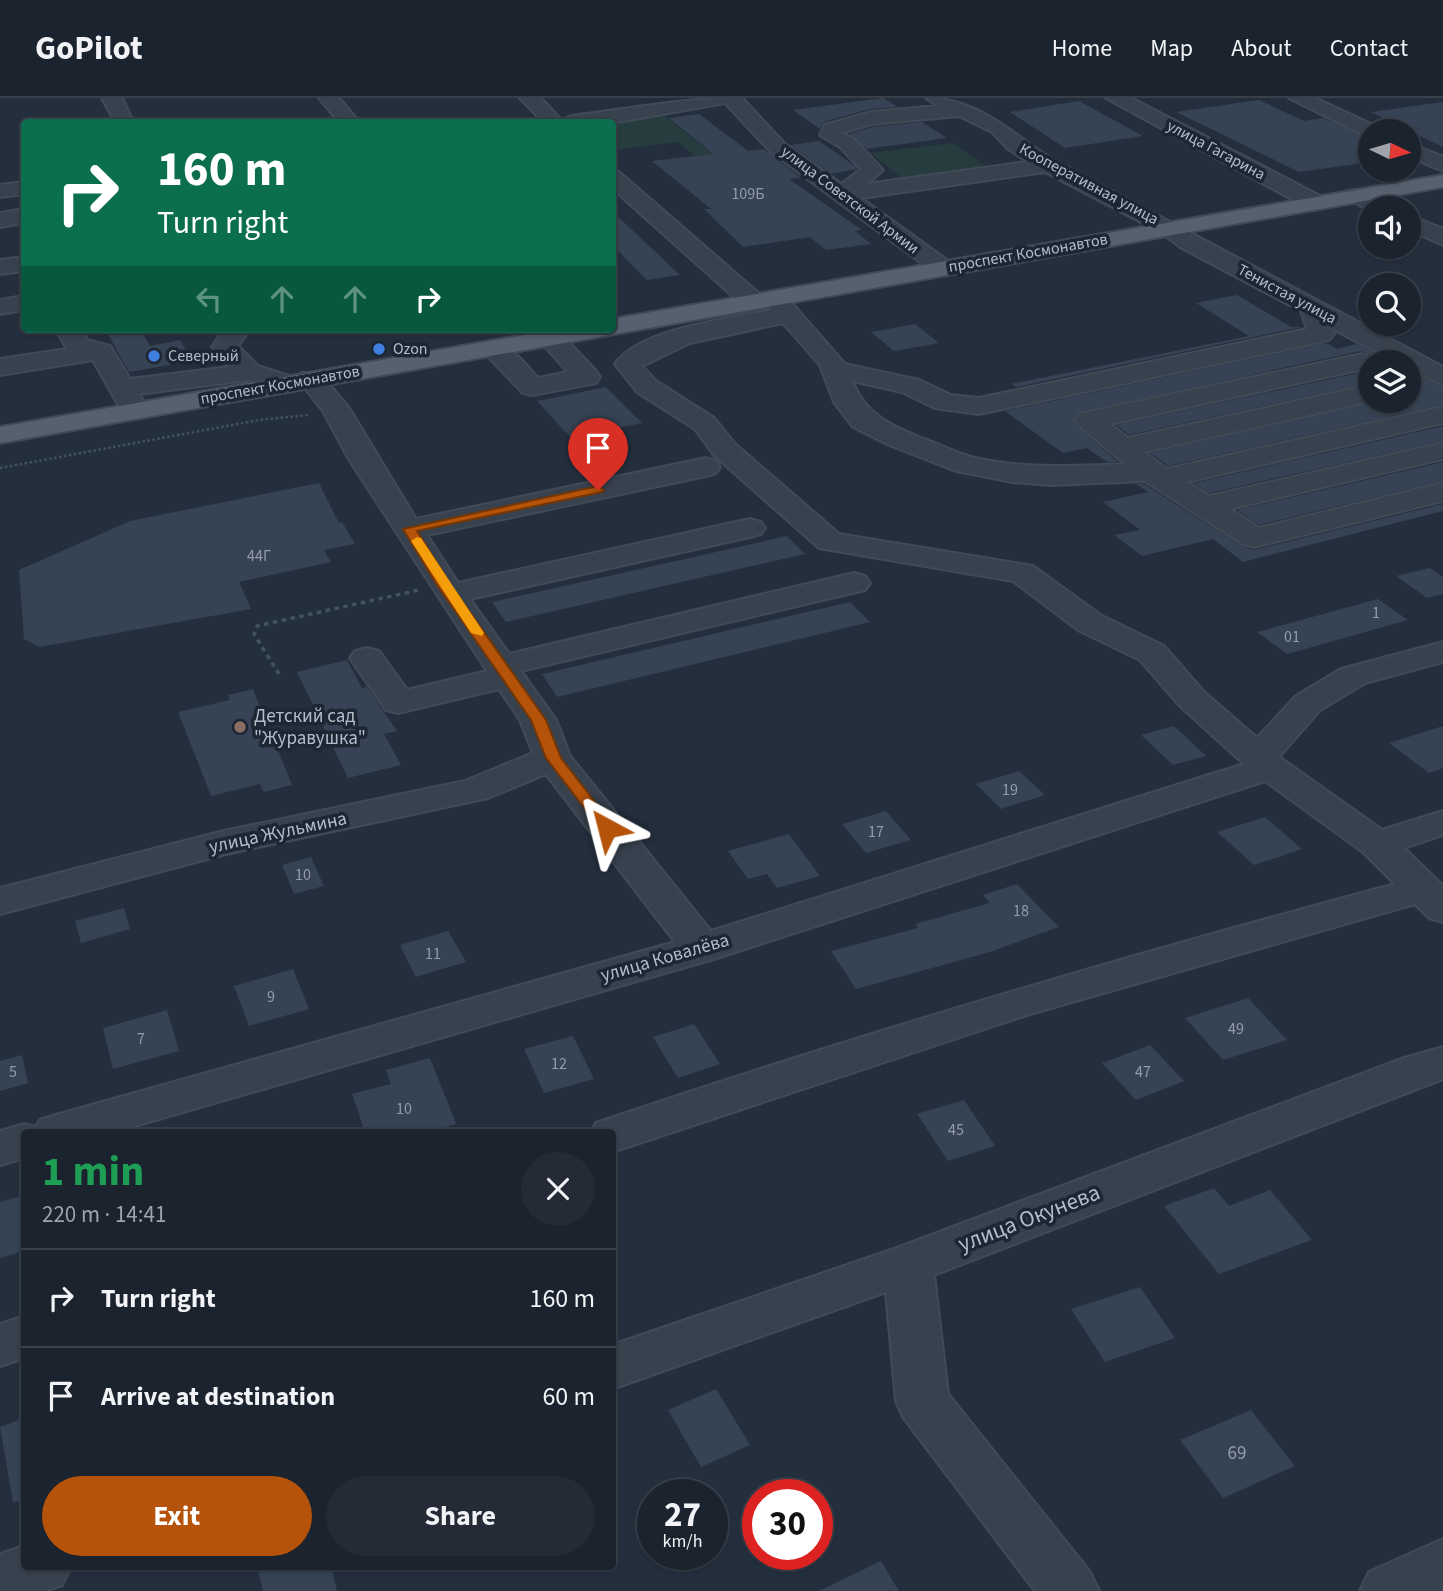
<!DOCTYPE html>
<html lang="en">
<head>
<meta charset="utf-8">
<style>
	:root { --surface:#1b232e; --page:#242b36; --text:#f1f3f6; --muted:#a0a4aa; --line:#39404a; --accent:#b45309 }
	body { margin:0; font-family:"Source Sans 3",sans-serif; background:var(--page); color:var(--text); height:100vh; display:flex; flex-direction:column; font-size:26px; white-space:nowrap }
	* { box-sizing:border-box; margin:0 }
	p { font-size:23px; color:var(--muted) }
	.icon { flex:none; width:38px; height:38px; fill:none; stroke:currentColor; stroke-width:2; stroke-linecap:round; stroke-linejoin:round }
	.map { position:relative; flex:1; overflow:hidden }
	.side { position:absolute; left:21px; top:1031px; width:595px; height:441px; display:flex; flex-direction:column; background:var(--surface); border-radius:7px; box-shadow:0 2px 5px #0004,0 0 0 2px var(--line) }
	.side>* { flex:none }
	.hud { position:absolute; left:21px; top:21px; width:595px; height:214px; border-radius:7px; box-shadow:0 2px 5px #0004,0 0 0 2px var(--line); background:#0b6e4f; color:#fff; overflow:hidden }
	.needle { width:46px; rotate:95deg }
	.buttons { position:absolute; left:1358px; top:21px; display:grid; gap:14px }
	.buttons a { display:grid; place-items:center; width:63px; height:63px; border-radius:50%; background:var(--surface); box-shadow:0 2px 5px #0004,0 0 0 2px var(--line); font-size:35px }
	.speed { position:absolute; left:637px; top:1381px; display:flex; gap:14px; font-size:35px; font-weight:700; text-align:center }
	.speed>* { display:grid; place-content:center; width:91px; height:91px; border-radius:50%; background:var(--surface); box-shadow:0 2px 5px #0004,0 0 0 2px var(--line); line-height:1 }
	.speed small { font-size:18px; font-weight:400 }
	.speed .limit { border:10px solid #d22; background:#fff; color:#111 }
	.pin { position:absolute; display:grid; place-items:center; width:60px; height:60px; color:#fff; margin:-72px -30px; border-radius:50% 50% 50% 0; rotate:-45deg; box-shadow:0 0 7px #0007 }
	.pin .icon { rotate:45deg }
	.me { position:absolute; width:77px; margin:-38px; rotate:322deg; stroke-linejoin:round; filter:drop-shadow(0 0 5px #0008) }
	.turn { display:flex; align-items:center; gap:24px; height:147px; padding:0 21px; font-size:32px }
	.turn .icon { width:91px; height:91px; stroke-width:2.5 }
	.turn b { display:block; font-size:49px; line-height:60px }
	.lanes { display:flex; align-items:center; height:66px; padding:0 21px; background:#0003; justify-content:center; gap:35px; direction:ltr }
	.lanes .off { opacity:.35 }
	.round { display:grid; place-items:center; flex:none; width:74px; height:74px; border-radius:37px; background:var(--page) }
	.head { display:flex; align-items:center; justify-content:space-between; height:119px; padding:0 21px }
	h1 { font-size:42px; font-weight:700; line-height:52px; color:#1e9e55 }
	.action { display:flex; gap:14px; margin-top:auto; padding:14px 21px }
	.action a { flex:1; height:80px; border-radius:42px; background:var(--accent); color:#fff; font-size:28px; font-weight:700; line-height:80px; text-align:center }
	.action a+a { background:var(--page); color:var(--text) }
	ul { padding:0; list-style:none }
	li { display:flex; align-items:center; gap:21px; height:98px; padding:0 21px; border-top:2px solid var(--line) }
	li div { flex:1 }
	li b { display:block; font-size:26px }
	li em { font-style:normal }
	header { display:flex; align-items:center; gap:42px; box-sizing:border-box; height:98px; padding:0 35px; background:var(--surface); border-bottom:2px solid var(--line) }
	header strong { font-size:33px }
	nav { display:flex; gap:38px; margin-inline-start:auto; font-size:24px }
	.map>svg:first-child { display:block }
	.green { fill:#263c3f }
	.building { fill:#364354 }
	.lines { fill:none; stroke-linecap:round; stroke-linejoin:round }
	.minor-casing { stroke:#414a57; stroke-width:4 }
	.major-casing { stroke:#414a57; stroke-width:4 }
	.path-far1 { stroke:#3f5557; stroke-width:2.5; stroke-dasharray:2.5 2.5; stroke-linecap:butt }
	.path { stroke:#3f5557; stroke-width:3.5; stroke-dasharray:4.5 4.5; stroke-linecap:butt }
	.minor { fill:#38414e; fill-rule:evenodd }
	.major { fill:#56606e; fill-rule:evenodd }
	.route { fill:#b45309; stroke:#753606; stroke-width:2 }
	.slow { fill:#f59e0b }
	.shop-dot { fill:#3f7fe0; stroke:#1d2633; stroke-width:2.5 }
	.education-dot { fill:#8d6e63; stroke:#1d2633; stroke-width:2.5 }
	.labels { text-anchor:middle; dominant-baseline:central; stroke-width:7; stroke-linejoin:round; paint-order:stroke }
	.far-street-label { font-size:16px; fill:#b4bcc9; stroke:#1d2633 }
	.number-label { font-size:16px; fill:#929caa }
	.far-poi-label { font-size:16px; fill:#b4bcc9; stroke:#1d2633; text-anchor:start }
	.poi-label { font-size:19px; fill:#b4bcc9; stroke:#1d2633; text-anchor:start }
	.street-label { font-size:19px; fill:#b4bcc9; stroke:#1d2633 }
	.near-number-label { font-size:19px; fill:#929caa }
	.near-street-label { font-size:23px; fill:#b4bcc9; stroke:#1d2633 }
</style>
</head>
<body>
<header>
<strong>GoPilot</strong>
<nav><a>Home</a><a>Map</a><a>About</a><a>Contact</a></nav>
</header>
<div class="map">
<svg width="1443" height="1493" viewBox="0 0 1443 1493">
	<rect width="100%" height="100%" fill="#242f3e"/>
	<!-- green -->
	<path class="green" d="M665,18L741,79L723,81L678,44L613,52V25Z
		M953,45L991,72L906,83L870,55Z"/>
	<!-- building -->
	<path class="building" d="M883,0L898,9L870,11L824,24L820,31L793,12Z
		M1259,2L1304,23L1323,20L1370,41V64L1299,74L1176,14Z
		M1079,3L1143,38L1065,50L1010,14Z
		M1443,4V49L1371,14Z
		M699,16L748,53L764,51L801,80L789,81L862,132L855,133L871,146L826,152L810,139L743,149L704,111H711L652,63L713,56L669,20Z
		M922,24L947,40L867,51L848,36L872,29Z
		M819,43L855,68L857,71L831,76L791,47Z
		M612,113L680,177L647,182L612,147Z
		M1237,197L1291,229H1302L1016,289L1011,286L1249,238L1196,205Z
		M915,226L939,245L894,253L871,234Z
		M105,231H140L150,248L180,242L192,263L129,274Z
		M1327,245L1337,251L1357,246L1391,264H1382L1361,253L1077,315L1073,321L1077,329L1118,364H1107L1087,350L1063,355L1005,313Z
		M1409,274L1443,289V307L1168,368L1150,355L1374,303H1409Z
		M1359,275L1370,278V285L1129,337L1116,327Z
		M606,289L642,325L571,340L537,303Z
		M1443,328V343L1209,395L1194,385Z
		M1443,364V383L1259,427L1237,412Z
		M319,385L339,425L342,424L355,446L324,452L331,464L239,484L251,511L39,549L24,541L19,472L130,423Z
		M1136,386H1144L1242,448L1253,452L1443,406V413L1243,464L1213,441L1142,458L1114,437L1140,432L1103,404L1148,394Z
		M787,438L805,456L506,524L492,504Z
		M1430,470L1443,479V496L1427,500L1396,478Z
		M1378,501L1408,522L1287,556L1257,534Z
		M850,504L870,524L557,599L542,576Z
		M347,562L362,590L367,589L397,633L384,636L401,667L348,680L297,574Z
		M253,591L292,687L264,694L260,686L211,698L178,614L230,602L228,597Z
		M1174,628L1206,658L1173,667L1141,637Z
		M1443,628V670L1429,675L1389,645Z
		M1019,673L1045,697L1001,711L976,686Z
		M886,713L911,742L866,755L842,726Z
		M1265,719L1302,751L1254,767L1217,734Z
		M789,736L820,778L777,790L767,776L748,781L728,753Z
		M311,759L324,788L294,796L282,767Z
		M1017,786L1059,829L990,854L856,891L831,853L918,830L915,826L990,805L983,797Z
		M124,810L130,831L81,845L75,823Z
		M448,833L466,864L416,879L400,847Z
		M293,871L309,911L249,928L234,888Z
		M1248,900L1287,942L1223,962L1185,920Z
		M167,912L179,953L113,971L103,930Z
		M694,926L720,966L678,980L653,939Z
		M573,938L594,981L544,995L524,951Z
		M1150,947L1184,983L1136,1002L1102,965Z
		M22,957L28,985L0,993V963Z
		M430,960L456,1026L427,1034H365L352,996L391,986L386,972Z
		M964,1002L995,1048L948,1063L917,1016Z
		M1214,1090L1229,1108L1270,1092L1312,1142L1219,1176L1164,1108Z
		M24,1097V1153L0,1160V1104Z
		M1140,1189L1175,1240L1105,1264L1071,1211Z
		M716,1291L750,1347L701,1369L668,1312Z
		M1251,1312L1295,1368L1223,1400L1180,1342Z
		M24,1320V1403L13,1404L0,1329Z
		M881,1463L899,1493H819Z
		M257,1468H331L337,1493H263Z"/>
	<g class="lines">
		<!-- minor casing -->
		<g class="minor-casing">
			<path id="minor" d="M102,0H122L133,24H115Z
				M319,0H339L359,24H339Z
				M520,0H541L562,23L571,18C628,11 684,0 742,0L785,46L841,86L861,71L840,49L820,37L825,27L871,14L938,8L926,0C979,0 1013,37 1055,63L1443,269V287L1409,271V264H1396L1331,230L1334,236L1330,241L1321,244L979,316L935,310L902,294L852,283C866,317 891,328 924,341C941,347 958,356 975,360C1024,371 1074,368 1125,366L1079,328L1075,322L1079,316L1362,256L1380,264H1370V276L1359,272L1110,326L1128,340L1370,287L1371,303L1144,354L1167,371L1443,309V325L1187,384L1209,398L1443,345V361L1230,411L1259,430L1443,385V403L1254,449L1243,446L1145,383L1051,387L1013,384L956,373L889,347L853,329L834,304L820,267L783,225L690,245L642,268L656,283L714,320L735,346L839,436L1033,468L1102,518L1164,548L1204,594L1257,640L1296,598L1341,571L1443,544V564L1365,585L1320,612L1279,659L1382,732L1443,713V737L1404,750L1443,788V824L1429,820L1415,806L1030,916L612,1054V1034H591L596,1025C859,936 1126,858 1395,786L1363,754L1265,683L717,860L114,1034H24V1060L0,1067V1033L24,1026L36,1029L40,1022L56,1017L675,844L546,676L488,700L226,756L0,816V790L224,733L465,683L533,655L520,622L499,591L398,615L386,612L350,560L355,553L367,550L379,553L407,592L487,573L350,363L323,313L298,281L302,275H320L349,310L416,421L706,360L716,363L720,369L716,375L706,378L427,437L458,485L750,421L761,424L765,430L761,436L750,439L470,501L509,556L854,475L865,478L870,485L865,492L521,573L556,622L570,658L711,833L1244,666L1180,608L1140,562L1078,532L1013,483L819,450L714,357L695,331L637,294L615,266C639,231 731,220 772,212L765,205L754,211L745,209L612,90V72L619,74L763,199L774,193L783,195L845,266L919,282L951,297L979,300L1307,231L1301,213L1180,149L1162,135L1045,74L861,100L951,165L955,170L951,175H935L771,54L725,5L612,25L543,24ZM959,18L992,34L1007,50L1028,64L867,86L883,72L854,41L841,35L872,26Z
				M1106,0H1131L1324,100L1327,105L1316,112L1308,110Z
				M1289,0H1315L1377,29L1380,33H1370V39L1363,37Z
				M1409,45L1443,59V73L1409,59Z
				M24,84V96L0,99V87Z
				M1355,92L1389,105L1392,110H1370V113L1344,98L1347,93Z
				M24,111V125L0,129V115Z
				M1409,117L1443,131V147L1409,132Z
				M24,159V173L0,176V162Z
				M24,198V212L0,216V202Z
				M56,231H82L87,242L110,248L130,281L229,269L212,249L224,231H250L238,248L258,268L295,280L299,286L295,292L286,294L247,282L139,296L148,311L144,317H124L93,262L0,277V261L67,251Z
				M529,231H556L596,273L600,279L596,285L532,297L523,295L480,250L484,245C507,239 523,265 538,280L568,274Z
				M1443,949V981L934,1177L948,1296L1090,1474L1099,1493H1035L903,1319L896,1303L886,1194L612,1291V1247L891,1152L1401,961Z
				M24,1218V1260L0,1268V1226Z
				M1443,1441V1493H1360L1369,1474Z
				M24,1448V1468H71L62,1487L45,1493H0V1456Z"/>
		</g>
		<!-- major casing -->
		<g class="major-casing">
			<path id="major" d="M1443,77V89L0,345V329L559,231H612V221Z"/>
		</g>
		<!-- path-far1 -->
		<path class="path-far1" d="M0,370L259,322L309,317"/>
		<!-- path -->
		<path class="path" d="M279,576L254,536L257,528L419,492"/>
		<!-- minor -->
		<use href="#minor" class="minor"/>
		<!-- major -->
		<use href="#major" class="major"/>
	</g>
	<!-- route -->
	<path class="route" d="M598,388L604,392L602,394L417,433L450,486L546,622L561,660L615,730L607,735L602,733L546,660L531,622L437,487L403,431Z"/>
	<!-- slow -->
	<path class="slow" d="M417,439L421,440L484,535L482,538L471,535L411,443Z"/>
	<!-- markers -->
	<g class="shop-dot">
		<circle cx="379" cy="251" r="7"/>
		<circle cx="154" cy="258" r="7"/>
	</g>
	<circle class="education-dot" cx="240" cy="629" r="7"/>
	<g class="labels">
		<!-- far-street labels -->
		<g class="far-street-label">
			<text transform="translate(1216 52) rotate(28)">улица Гагарина</text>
			<text transform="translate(1089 86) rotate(28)">Кооперативная улица</text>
			<text transform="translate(850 102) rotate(37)">улица Советской Армии</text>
			<text transform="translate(1028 155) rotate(-10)">проспект Космонавтов</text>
			<text transform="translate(1287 196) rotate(28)">Тенистая улица</text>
			<text transform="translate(280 287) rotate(-10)">проспект Космонавтов</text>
		</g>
		<!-- number labels -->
		<g class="number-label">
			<text x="748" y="96">109Б</text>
			<text x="259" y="458">44Г</text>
			<text x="1376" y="515">1</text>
			<text x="1292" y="539">01</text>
			<text x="1010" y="692">19</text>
			<text x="876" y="734">17</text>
			<text x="303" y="777">10</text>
			<text x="1021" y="813">18</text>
			<text x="433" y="856">11</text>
			<text x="271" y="899">9</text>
			<text x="1236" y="931">49</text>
			<text x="141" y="941">7</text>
			<text x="559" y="966">12</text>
			<text x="13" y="974">5</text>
			<text x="1143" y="974">47</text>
			<text x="404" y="1011">10</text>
			<text x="956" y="1032">45</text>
		</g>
		<!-- far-poi labels -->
		<g class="far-poi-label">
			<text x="393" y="251">Ozon</text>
			<text x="168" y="258">Северный</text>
		</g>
		<!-- poi labels -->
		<g class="poi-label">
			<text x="254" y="618">Детский сад<tspan x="254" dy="22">"Журавушка"</tspan></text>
		</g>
		<!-- street labels -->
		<g class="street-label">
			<text transform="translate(278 735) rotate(-12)">улица Жульмина</text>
			<text transform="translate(665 860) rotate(-16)">улица Ковалёва</text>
		</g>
		<!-- near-number labels -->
		<g class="near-number-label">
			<text x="1237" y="1355">69</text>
		</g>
		<!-- near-street labels -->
		<g class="near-street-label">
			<text transform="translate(1029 1120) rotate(-21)">улица Окунева</text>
		</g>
	</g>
</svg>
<div class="buttons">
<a><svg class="needle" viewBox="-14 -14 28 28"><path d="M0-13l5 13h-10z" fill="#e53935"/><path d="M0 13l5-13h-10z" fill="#a0a4aa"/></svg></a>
<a><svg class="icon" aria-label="sound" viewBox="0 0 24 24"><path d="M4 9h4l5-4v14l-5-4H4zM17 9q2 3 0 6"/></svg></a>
<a><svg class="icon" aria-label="search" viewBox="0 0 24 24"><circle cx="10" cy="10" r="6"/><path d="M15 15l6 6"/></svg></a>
<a><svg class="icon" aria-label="layers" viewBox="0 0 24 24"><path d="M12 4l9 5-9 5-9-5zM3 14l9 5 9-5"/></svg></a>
</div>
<div class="speed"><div>27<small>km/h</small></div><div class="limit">30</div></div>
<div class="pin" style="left:598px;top:392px;background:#d93025"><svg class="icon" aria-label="arrive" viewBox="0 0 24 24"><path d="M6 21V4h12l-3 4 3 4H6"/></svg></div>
<svg class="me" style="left:607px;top:730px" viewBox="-20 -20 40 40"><path d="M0-17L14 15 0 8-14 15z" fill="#b45309" stroke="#fff" stroke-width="4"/></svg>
<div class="hud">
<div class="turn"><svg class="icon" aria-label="right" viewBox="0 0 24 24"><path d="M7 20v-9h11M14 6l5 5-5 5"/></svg><div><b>160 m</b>Turn right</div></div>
<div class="lanes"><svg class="icon off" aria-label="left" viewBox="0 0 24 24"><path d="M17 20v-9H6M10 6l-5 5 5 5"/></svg><svg class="icon off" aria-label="ahead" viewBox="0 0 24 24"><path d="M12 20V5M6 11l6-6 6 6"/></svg><svg class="icon off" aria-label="ahead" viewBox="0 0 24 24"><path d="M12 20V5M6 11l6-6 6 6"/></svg><svg class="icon" aria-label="right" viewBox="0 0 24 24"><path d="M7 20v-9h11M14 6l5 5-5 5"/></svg></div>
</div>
<section class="side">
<div class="head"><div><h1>1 min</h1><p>220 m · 14:41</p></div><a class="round"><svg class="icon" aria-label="close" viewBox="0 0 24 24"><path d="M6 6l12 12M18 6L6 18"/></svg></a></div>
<ul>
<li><svg class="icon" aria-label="right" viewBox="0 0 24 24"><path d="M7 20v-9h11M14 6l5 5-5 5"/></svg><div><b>Turn right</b></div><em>160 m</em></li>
<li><svg class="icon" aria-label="arrive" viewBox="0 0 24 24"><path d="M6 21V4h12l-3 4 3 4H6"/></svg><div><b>Arrive at destination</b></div><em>60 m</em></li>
</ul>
<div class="action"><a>Exit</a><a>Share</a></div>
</section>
</div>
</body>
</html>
